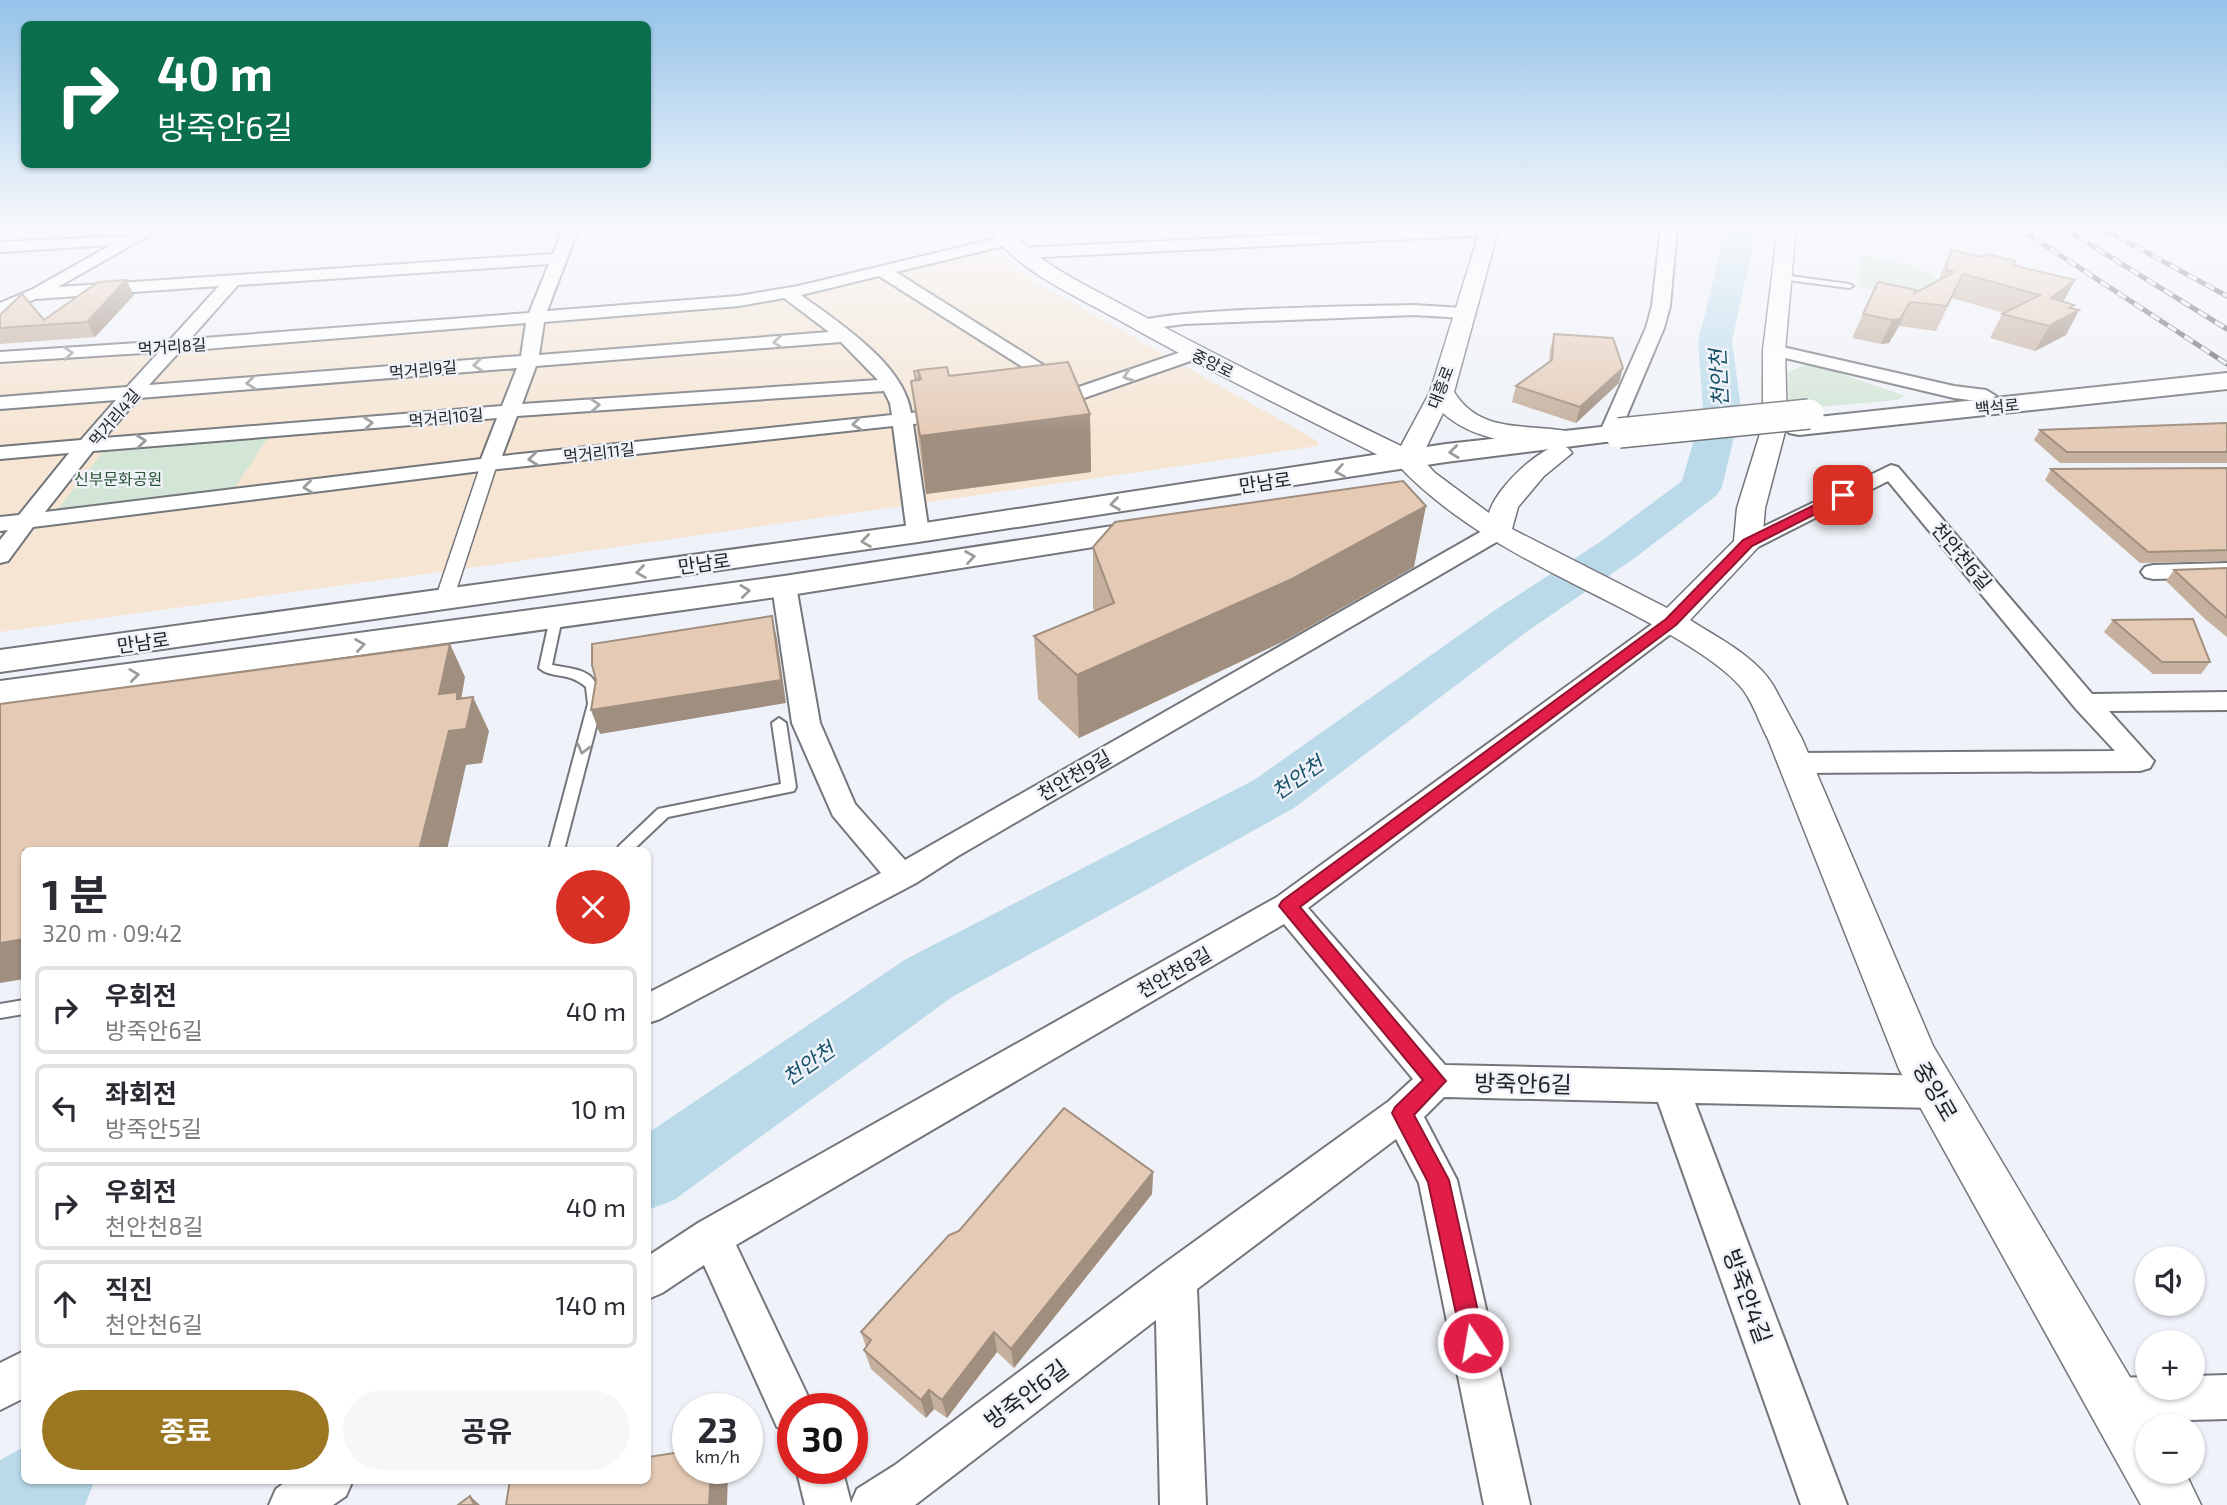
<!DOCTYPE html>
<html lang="ko">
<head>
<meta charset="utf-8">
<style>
	:root { --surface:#fff; --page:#f7f7f7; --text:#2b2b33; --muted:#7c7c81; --line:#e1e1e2; --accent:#9b7722 }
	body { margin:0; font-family:"Exo 2","Noto Sans KR",sans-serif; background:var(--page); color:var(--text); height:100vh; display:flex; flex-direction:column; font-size:26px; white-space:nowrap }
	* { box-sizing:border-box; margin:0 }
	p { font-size:23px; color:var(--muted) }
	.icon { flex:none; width:38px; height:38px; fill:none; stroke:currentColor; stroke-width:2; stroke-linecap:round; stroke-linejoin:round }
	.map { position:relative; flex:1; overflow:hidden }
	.sheet { position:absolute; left:21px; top:847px; width:630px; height:637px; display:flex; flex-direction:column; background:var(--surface); border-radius:10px; box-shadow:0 2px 5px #0004 }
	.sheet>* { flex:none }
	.guide { position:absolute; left:21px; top:21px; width:630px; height:147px; border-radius:10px; box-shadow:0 2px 5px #0004; background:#0b6e4f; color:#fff; overflow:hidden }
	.buttons { position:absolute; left:2135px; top:1246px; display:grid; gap:14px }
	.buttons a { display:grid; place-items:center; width:70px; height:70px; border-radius:50%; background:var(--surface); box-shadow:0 2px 5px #0004; font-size:35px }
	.speed { position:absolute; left:672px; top:1393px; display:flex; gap:14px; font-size:35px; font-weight:700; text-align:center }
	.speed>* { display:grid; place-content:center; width:91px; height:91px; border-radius:50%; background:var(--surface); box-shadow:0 2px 5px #0004; line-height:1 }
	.speed small { font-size:18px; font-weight:400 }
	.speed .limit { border:10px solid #d22; background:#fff; color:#111 }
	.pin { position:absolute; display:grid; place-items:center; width:60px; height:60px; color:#fff; margin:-30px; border-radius:14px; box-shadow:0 4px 10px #0006 }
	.me { position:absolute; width:77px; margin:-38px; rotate:348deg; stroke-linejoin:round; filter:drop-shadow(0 0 5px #0008) }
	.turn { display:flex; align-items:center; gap:24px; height:147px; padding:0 21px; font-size:32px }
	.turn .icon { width:91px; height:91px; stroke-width:2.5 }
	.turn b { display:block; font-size:49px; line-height:60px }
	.round { display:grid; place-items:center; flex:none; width:74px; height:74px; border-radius:37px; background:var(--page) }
	.overview { display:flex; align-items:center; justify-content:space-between; height:119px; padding:0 21px }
	h1 { font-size:42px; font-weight:700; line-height:52px }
	.button { display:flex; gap:14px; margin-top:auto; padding:14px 21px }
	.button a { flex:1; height:80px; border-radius:42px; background:var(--accent); color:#fff; font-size:28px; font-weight:700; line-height:80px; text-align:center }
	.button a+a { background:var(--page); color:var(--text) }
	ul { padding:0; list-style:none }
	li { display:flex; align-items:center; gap:21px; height:88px; margin:0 14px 10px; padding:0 7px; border:4px solid var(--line); border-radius:10px }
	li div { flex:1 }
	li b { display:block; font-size:26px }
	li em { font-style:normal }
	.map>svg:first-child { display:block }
	.commercial { fill:#f6e5d3 }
	.green { fill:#d3e5d6 }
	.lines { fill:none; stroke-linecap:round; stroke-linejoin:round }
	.river { fill:#badaea; fill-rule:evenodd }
	.service-casing { stroke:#73767b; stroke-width:4 }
	.pedestrian-casing { stroke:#73767b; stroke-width:3 }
	.minor-casing { stroke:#73767b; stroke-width:4 }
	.tertiary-casing { stroke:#73767b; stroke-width:3 }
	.secondary-casing { stroke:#73767b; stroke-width:4 }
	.service { fill:#fff; fill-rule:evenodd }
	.pedestrian { fill:#fff; fill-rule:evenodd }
	.minor { fill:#fff; fill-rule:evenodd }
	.tertiary { fill:#fff; fill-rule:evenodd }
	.secondary { fill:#fff; fill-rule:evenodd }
	.rail-casing { stroke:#5d5f62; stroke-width:5 }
	.rail { stroke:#eff2f8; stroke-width:3.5; stroke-dasharray:10; stroke-linecap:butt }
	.secondary-bridge-casing { stroke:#73767b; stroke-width:32; stroke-linecap:butt }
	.secondary-bridge { stroke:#fff; stroke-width:29 }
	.wall { fill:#c5af9d }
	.shaded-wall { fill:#a08e7f }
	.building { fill:#e5cbb6; stroke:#a08e7f; stroke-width:2 }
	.oneway { stroke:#9c9c9d }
	.route { fill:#e11d48; stroke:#92132f; stroke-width:2 }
	.labels { text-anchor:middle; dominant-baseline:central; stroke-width:5; stroke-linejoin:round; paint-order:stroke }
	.far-street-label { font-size:16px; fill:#222325; stroke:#eff2f8 }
	.far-park-label { font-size:16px; fill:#295335; stroke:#eff2f8 }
	.street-label { font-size:19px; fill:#222325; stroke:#eff2f8 }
	.water-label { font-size:21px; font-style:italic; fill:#18526a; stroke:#eff2f8 }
	.near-street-label { font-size:23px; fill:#222325; stroke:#eff2f8 }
</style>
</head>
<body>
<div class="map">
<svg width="2227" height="1505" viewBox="0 0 2227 1505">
	<rect width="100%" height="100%" fill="#eff2f8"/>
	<!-- commercial -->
	<path class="commercial" d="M979,245L1037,283L1309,436L1317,441L1318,446L513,562L0,632V353L705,300L817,281Z"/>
	<!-- green -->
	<path class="green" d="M266,227H477L472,232L303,240L261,231Z
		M1858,256C1888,259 1925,264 1945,286L1924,293L1861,288Z
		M1806,365L1825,368L1905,396L1897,400L1797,409L1789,408L1788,372Z
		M269,436L233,491L54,514L103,452Z"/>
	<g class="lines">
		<!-- river -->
		<path class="river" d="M1727,227H1757L1732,341L1741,408L1722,487L1716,496L1632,560L1529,630L1294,808L952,997L674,1200L648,1210V1133L906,959L1254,780L1495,610L1600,542L1682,481L1703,408L1698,341Z
			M24,1447V1480H95L85,1505H0V1460Z"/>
		<!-- service casing -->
		<g class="service-casing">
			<path id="service" d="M1783,275L1849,284L1853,286L1849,288L1780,279L1779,277Z
				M556,614L562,618L552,665C584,671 596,669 602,704L564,850H549L588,704L586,687C568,671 551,679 539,668L550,618Z
				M779,718L786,723L796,787L794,791L668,817L633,850H617L619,846L658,809L781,784L772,723Z
				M24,1000V1014L0,1018V1004Z"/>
		</g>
		<!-- pedestrian casing -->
		<g class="pedestrian-casing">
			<path id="pedestrian" d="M489,459L497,464L453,600L450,604H438L435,600L481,464Z"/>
		</g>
		<!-- minor casing -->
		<g class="minor-casing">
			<path id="minor" d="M144,227H163L58,287L553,254L564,227H579L547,311L739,296L798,286L1007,236L1015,241L1012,244L896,272L1070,382L1072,386L1070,390L1187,350H1199L1202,354L1199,358L1084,398L1046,407L1036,401L1039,397L1062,392L879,276L801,295C839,323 904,364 911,413L953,408L963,414L953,420L913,424L929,533L926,538H910L907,533L893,426L489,470L33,527L8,561L0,563V540L8,530L0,531V517L19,515L69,453L0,459V447L81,440L116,400L0,409V397L127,387L159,352L0,362V352L169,341L219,286L35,299L0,315V303L33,289L111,245L0,252V242L128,236ZM549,264L529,313L190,339L238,285ZM784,298L829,332L539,355L544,322L739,306ZM526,323L521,356L149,385L180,351ZM841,342L878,380L522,404L536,366ZM517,368L502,406L104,438L139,398ZM884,391L890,403L892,415L502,456L517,416ZM497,418L481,459L45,512L93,451Z
				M1452,227H1495L1497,230L1489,235L1022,258L1014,253L1022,248Z
				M1661,227H1677L1670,306L1664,328L1619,434L1616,438H1602L1599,434L1646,328L1652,306Z
				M1414,305L1463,308L1472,313L1463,318L1414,315L1184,324L1141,330L1132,325C1147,308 1377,306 1414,305Z
				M1774,345L1954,386L1986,390L1996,396L1986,402L1954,398L1768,354L1765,350L1768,346Z
				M1891,465L1898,467L2092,694L2227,692V710L2109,711L2154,761L2150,768L2140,771L1795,773L1785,770L1781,763L1785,756L1795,753L2115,751L2076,709L1888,481L1756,548H1740L1737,543L1740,538Z
				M1497,525L1505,527L1508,532L1505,537L958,856L916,883L660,1019L648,1023V993L881,873L833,816L792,723L772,586L776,581L784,579L792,581L796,586L820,723L855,804L905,860L1489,527Z
				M2227,563V577L2153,579L2145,577L2141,572L2145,567L2153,565Z
				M1671,615L1680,617L1683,622L1680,627L1308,908L1445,1065L1937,1076L1950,1081L1955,1092L1950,1103L1937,1108L1695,1103L1847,1505H1801L1658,1102L1444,1097L1424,1117L1457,1180L1530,1505H1484L1419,1183L1396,1139L1197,1289L1206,1505H1160L1156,1320L915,1505H805L796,1468H842L851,1503L857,1489L895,1465L1162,1265L1389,1101L1413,1079L1284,924L736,1245L814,1409H793V1433L777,1427L704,1265L662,1293L648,1299V1256L698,1223L1277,897L1662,617Z
				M24,1351V1398L0,1410V1363Z
				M2227,1375V1419L2114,1422L2098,1416L2092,1400L2098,1384L2114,1378L2147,1377V1388H2193V1376Z
				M288,1480H353L346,1496L333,1505H269L276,1489Z"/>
		</g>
		<!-- tertiary casing -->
		<g class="tertiary-casing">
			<path id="tertiary" d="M987,227H1006C1040,265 1086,285 1130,309C1219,357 1310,402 1401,446L1430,392L1481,227H1499L1454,392C1482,437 1533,422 1576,433L1580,438L1576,443L1560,445L1568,448L1572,453L1544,476L1518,507L1512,529L1667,608L1734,541L1737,508L1763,424V350L1778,227H1796L1785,350L1787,424L1765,508L1762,543L1690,620C1718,638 1755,656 1773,685L1802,739L1933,1046L2159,1426H2147V1472H2185L2201,1505H2141L1899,1069L1768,739C1760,724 1754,705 1744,691C1722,661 1659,628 1625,610C1545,569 1460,531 1398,465C1303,417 1209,371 1117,319C1071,293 1018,272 987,227ZM1443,413C1474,441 1518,444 1559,445C1535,451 1496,489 1489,513L1435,473L1421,458Z"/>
		</g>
		<!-- secondary casing -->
		<g class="secondary-casing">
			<path id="secondary" d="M2227,373V389L1799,435L1789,433L1785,427L1789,421L1799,419Z
				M1619,425L1629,427L1633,433L1629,439L1446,462L918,542L0,672V650L918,524L1446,444Z
				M1152,520L1163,522L1167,529L1163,536L784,596L0,705V681L784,576Z"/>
		</g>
		<!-- service -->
		<use href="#service" class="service"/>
		<!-- pedestrian -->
		<use href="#pedestrian" class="pedestrian"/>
		<!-- minor -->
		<use href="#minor" class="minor"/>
		<!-- tertiary -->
		<use href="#tertiary" class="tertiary"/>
		<!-- secondary -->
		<use href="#secondary" class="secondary"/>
		<!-- rail casing -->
		<g class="rail-casing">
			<path id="rail" d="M2017,227L2227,364
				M2062,227L2227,329
				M2100,227L2227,296"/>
		</g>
		<!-- rail -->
		<use href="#rail" class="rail"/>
		<!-- secondary-bridge casing -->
		<g class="secondary-bridge-casing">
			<path id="secondary-bridge" d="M1619,433L1809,414"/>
		</g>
		<!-- secondary-bridge -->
		<use href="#secondary-bridge" class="secondary-bridge"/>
	</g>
	<!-- wall -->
	<path class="wall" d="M1951,250L1981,257L2015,261L2013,265L2075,280L2063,301L2074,305L2072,308L2079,310L2066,335L2035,351L1990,338L2002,314L2004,313L1952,298L1936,331L1899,326L1889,343L1881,344L1852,338L1863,314L1915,293L1939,280L1941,273Z
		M126,280L134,295L95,337L0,344V315L44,320Z
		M1554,334L1619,383L1576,423L1512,402L1516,386L1549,362L1550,349Z
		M914,371L949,376L1090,414L1091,472L926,494L918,437L911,381L915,380Z
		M2227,423V463H2060L2034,440L2040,430Z
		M2227,468V561L2140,563L2045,480L2051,469Z
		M1093,547L1414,567L1284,641L1079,738L1038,699L1034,636L1095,611L1093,608Z
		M2227,568V637L2205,619L2166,581L2174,570Z
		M2113,620L2210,662L2201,674H2153L2104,632Z
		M1153,1172L1152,1194L1014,1368L997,1352L947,1418L934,1409L926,1418L871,1369L864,1350L866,1347L861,1332Z"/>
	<!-- shaded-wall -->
	<path class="shaded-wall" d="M126,280L134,295L95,337L87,322Z
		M2075,280L2062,304L2051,298Z
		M1910,302L1899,326L1889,343L1881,344L1892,320Z
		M2074,305L2067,317L2079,310L2066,335L2035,351L2049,326Z
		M1623,368L1619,383L1576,423L1580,407Z
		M1090,414L1091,472L926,494L920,436Z
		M1426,506L1414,567L1284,641L1079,738L1077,675Z
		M772,616L777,639L786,703L600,734L591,710Z
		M450,644L465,677L461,700L473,697L489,731L482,763L466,765L447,850H419L439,694Z
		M24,939V979L0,983V943Z
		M1153,1172L1152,1194L1014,1368L1011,1349Z
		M994,1332L997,1352L947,1418L942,1400Z
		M929,1390L934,1409L926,1418L921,1400Z
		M711,1468H725L728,1473L727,1505H709Z
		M470,1496L480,1505H474Z"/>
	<!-- building -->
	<path class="building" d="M1951,250L1981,257L1988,254L2015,261L2012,265L2075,280L2051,298L2074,305L2069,308L2079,310L2049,326L2002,314L2040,295L1963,274L1947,306L1910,302L1900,319L1892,320L1863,314L1878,282L1916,290L1915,293L1954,272L1946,270Z
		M126,280L87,322L0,328V315L22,294L44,320L98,282Z
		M1554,334L1613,338L1623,368L1580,407L1516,386L1552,360Z
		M1068,362L1090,414L920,436L911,381L921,379L918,370L947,367L949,376Z
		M914,371H918L919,380H916Z
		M2227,423V452H2067L2040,430Z
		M2227,468V550L2148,552L2051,469Z
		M1403,481L1426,506L1292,579L1077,675L1034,636L1114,603L1093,547L1115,522Z
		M2227,568V618L2214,607L2174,570Z
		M772,616L781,680L591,710L596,680L592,665V644Z
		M2193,619L2210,662H2162L2113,620Z
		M450,644L439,694L457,692V699L473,697L466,729L449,731L419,850H24V939L0,943V704Z
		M1064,1108L1153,1172L1011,1349L994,1332L942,1400L929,1390L921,1400L864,1350L871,1340L861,1332L949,1235L959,1231Z
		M688,1451V1468H711L709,1505H506L510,1480H648V1457Z
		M470,1496L474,1505H458Z"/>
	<!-- one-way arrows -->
	<defs><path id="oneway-chevron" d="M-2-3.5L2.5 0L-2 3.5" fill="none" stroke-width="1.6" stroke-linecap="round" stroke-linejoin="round" transform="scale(1.75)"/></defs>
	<g class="oneway">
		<use href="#oneway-chevron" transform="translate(778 342) rotate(176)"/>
		<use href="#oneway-chevron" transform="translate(68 353) rotate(-4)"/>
		<use href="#oneway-chevron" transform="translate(478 365) rotate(175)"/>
		<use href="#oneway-chevron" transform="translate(1128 376) rotate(161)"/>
		<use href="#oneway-chevron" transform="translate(251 383) rotate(175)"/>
		<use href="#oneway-chevron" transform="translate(595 405) rotate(-4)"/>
		<use href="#oneway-chevron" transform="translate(368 423) rotate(-5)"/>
		<use href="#oneway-chevron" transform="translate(857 424) rotate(174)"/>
		<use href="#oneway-chevron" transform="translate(141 441) rotate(-5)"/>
		<use href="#oneway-chevron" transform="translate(1454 452) rotate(173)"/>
		<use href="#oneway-chevron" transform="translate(533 459) rotate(174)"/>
		<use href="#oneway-chevron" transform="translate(1340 471) rotate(170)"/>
		<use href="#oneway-chevron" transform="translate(308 487) rotate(173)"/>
		<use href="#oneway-chevron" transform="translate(1115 504) rotate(172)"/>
		<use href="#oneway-chevron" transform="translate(866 541) rotate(172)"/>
		<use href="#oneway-chevron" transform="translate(970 557) rotate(-9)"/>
		<use href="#oneway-chevron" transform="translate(641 572) rotate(172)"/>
		<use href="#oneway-chevron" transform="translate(745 591) rotate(-7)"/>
		<use href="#oneway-chevron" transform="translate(360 645) rotate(-8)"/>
		<use href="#oneway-chevron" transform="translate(134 675) rotate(-7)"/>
		<use href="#oneway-chevron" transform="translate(583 749) rotate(104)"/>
	</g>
	<!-- sky -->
	<linearGradient id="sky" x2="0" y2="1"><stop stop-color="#95c3e9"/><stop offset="0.52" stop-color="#f8f9fc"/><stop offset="1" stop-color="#f8f9fc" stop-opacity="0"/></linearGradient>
	<rect width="2227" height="438" fill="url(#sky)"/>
	<!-- route -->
	<path class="route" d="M1843,491L1849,495L1847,498L1752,546L1676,625L1300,907L1446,1081L1414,1115L1449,1180L1485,1343L1481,1351L1473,1355L1464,1351L1428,1182L1392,1113L1395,1107L1423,1080L1279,906L1282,901L1666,619L1743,540Z"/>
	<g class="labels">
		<!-- far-street labels -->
		<g class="far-street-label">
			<text transform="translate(172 346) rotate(-4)">먹거리8길</text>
			<text transform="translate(1213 363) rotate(26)">중앙로</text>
			<text transform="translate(423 369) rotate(-5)">먹거리9길</text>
			<text transform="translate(1440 387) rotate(-69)">대흥로</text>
			<text transform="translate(1997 406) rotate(-6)">백석로</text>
			<text transform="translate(114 417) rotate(-50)">먹거리4길</text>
			<text transform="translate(446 417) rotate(-5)">먹거리10길</text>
			<text transform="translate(599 452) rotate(-6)">먹거리11길</text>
		</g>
		<!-- far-park labels -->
		<g class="far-park-label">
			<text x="118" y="478">신부문화공원</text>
		</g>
		<!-- street labels -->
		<g class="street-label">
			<text transform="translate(1265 482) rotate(-8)">만남로</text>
			<text transform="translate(1962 556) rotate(50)">천안천6길</text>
			<text transform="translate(704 563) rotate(-8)">만남로</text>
			<text transform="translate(143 642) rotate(-8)">만남로</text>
			<text transform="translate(1074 775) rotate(-30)">천안천9길</text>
			<text transform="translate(1174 972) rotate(-30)">천안천8길</text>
		</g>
		<!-- water labels -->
		<g class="water-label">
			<text transform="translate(1718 378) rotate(-93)">천안천</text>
			<text transform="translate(1297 777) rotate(-35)">천안천</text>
			<text transform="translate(808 1063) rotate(-35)">천안천</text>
		</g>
		<!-- near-street labels -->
		<g class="near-street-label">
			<text transform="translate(1523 1083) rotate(1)">방죽안6길</text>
			<text transform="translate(1936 1091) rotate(60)">중앙로</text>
			<text transform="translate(1748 1296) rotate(70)">방죽안4길</text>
			<text transform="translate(1026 1394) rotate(-37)">방죽안6길</text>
		</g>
	</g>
</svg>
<div class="buttons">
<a><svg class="icon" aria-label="sound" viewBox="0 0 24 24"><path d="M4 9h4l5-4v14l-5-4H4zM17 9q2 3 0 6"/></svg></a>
<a>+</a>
<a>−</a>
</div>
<div class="speed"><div>23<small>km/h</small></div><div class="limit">30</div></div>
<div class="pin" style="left:1843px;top:495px;background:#d93025"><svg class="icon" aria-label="arrive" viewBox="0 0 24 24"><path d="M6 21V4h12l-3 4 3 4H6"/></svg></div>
<svg class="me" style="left:1473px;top:1343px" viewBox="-20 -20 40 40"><circle r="17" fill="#e11d48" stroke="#fff" stroke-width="3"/><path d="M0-11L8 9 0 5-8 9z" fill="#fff"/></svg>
<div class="guide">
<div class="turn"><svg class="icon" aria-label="right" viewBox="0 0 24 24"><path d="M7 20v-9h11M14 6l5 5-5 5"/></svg><div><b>40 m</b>방죽안6길</div></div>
</div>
<section class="sheet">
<div class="overview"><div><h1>1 분</h1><p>320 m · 09:42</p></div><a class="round" style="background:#d93025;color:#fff"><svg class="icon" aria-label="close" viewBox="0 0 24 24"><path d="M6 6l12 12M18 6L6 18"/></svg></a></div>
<ul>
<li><svg class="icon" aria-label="right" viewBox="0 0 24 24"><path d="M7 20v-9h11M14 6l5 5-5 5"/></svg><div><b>우회전</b><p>방죽안6길</p></div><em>40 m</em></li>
<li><svg class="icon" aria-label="left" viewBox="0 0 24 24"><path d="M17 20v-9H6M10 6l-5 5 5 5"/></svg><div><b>좌회전</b><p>방죽안5길</p></div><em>10 m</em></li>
<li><svg class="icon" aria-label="right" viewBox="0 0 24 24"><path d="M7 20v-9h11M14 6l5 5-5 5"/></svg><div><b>우회전</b><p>천안천8길</p></div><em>40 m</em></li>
<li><svg class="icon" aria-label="ahead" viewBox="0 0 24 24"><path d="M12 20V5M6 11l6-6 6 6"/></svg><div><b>직진</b><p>천안천6길</p></div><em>140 m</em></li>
</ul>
<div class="button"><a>종료</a><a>공유</a></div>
</section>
</div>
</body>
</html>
